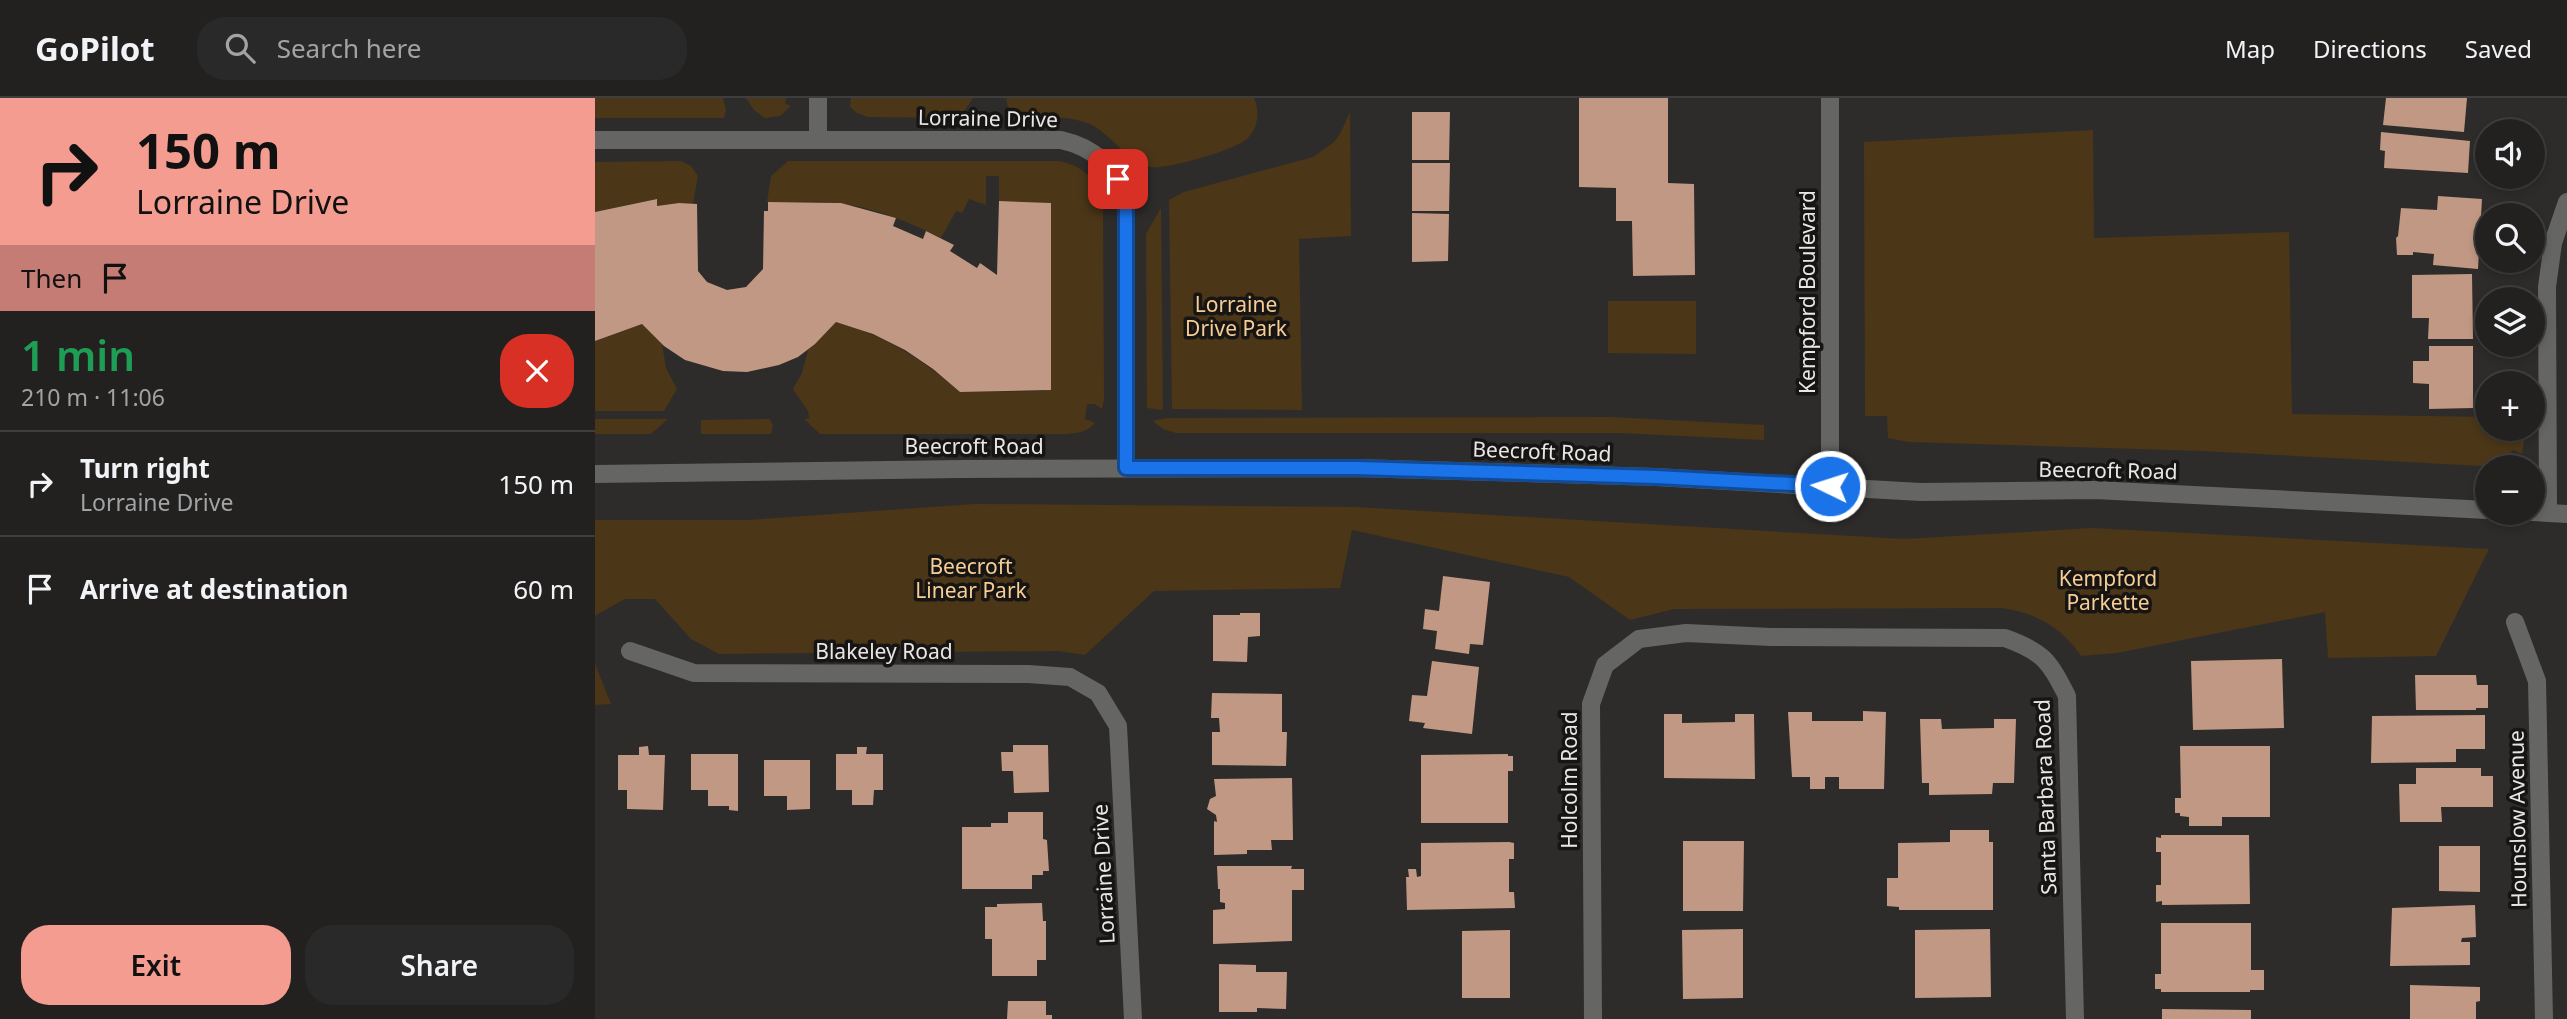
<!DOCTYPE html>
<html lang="en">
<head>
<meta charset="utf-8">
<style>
	:root { --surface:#222120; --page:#2a2929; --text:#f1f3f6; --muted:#a2a3a5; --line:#3f3e3e; --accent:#f59c91 }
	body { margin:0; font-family:"Noto Sans",sans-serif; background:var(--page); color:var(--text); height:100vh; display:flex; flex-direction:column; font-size:26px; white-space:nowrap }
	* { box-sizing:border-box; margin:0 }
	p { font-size:23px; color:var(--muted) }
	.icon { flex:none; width:38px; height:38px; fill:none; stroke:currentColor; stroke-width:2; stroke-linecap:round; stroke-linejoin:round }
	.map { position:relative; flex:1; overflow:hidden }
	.sheet { display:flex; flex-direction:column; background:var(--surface); width:595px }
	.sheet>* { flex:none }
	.top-card { background:#f59c91; color:#111; overflow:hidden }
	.fabs { position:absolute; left:1880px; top:21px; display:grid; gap:14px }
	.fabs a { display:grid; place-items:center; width:70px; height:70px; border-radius:50%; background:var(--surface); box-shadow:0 4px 10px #0003,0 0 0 2px var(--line); font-size:35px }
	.pin { position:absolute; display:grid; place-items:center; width:60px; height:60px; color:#fff; margin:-30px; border-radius:14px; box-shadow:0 4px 10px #0006 }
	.me { position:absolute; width:77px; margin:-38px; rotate:274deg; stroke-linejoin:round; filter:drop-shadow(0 0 5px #0008) }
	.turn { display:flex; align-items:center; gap:24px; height:147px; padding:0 21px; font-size:32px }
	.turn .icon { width:91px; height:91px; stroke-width:2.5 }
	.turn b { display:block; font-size:49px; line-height:60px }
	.then { display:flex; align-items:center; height:66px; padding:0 21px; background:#0003; gap:14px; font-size:26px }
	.round { display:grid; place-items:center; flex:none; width:74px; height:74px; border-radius:28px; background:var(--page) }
	.overview { display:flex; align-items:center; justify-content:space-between; height:119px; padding:0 21px }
	h1 { font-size:42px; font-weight:600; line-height:52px; color:#1e9e55 }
	.button { display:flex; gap:14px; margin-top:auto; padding:14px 21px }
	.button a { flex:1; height:80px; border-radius:28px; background:var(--accent); color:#111; font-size:28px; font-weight:600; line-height:80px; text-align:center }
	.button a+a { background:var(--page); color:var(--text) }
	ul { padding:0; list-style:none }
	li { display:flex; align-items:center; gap:21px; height:105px; padding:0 21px; border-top:2px solid var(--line) }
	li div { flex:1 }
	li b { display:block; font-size:26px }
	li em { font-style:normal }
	header { display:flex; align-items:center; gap:42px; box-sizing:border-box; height:98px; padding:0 35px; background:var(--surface); border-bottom:2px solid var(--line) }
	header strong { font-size:33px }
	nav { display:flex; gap:38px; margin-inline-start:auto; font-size:24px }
	.search { width:490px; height:63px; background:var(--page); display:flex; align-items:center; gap:18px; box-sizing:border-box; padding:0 24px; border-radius:28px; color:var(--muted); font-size:26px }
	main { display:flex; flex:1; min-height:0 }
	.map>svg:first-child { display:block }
	.green { fill:#4b3618 }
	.building { fill:#c19883 }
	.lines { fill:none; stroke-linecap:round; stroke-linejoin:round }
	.minor { stroke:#656564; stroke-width:18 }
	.route-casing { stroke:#114b97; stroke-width:18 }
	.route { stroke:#1a73e8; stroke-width:12 }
	.labels { text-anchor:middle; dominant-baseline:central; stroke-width:7; stroke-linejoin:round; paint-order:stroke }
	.street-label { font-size:21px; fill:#e9e7e6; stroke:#161514 }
	.park-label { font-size:21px; fill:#f7cd94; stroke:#161514 }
</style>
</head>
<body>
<header>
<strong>GoPilot</strong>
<div class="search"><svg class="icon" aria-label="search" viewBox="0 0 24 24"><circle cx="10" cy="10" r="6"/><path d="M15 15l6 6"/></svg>Search here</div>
<nav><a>Map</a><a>Directions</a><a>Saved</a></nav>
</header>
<main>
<section class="sheet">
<div class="top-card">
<div class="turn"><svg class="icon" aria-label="right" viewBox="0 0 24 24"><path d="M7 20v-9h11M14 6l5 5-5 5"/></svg><div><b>150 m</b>Lorraine Drive</div></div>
<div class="then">Then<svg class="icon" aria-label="arrive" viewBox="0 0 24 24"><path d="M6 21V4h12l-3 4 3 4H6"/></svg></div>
</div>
<div class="overview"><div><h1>1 min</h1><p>210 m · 11:06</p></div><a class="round" style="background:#d93025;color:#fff"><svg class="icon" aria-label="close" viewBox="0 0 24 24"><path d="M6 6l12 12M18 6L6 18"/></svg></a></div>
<ul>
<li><svg class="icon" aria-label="right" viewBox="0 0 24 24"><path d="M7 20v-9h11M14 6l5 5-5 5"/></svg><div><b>Turn right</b><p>Lorraine Drive</p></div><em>150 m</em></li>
<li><svg class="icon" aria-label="arrive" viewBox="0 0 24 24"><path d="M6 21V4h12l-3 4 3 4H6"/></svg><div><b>Arrive at destination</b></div><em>60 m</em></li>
</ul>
<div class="button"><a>Exit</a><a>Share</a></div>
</section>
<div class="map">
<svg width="1972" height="921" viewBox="0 0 1972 921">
	<rect width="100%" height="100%" fill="#2e2c2a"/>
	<!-- green -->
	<path class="green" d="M0,0H128L131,12L129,20H0Z
		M151,0H191L190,6L196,8L185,18L170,20L159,12Z
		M256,0H378L370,12L358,20L273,19L262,15L255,9Z
		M411,0H659C665,13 663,30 653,40C641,52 571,72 555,69C534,65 519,40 499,28C475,16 444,20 418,20L413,9Z
		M755,14L756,138L704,141L707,312L577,311L574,102L589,94L718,59L739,44L746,34Z
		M1498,32L1499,140L1694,134L1697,316L1892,319V331H1931L1927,356L1918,352L1907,364L1886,368L1607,353L1314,344L1293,340L1292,318H1270L1269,44Z
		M86,63L96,68L103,78L98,106L84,105L62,108L61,101L0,114V64Z
		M193,63H463C488,67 503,82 508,107L509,302L507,311L500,306H492L490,321L500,325C492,334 483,335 471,336H225L209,321H214L213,313L198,291L207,275L213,252L241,224C289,237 327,261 365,294L450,293L456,105L404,103V78H391V107L374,101L367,115L361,113L346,140C316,125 281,110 248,106C223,102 197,105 172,104L176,78Z
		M566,110L568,311L566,312L552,310L551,136Z
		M1013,203H1101V256L1013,255Z
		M47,226L67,246L71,270L82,291L69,313H0V243Z
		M1016,319L1169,327V342L1026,335H581L568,331L558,323L571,320Z
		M0,321H73L56,336H0Z
		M175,321L178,328L176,336H106V322Z
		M379,406L761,409L1309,441L1497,430L1894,451L1841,558L1733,560L1730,514L1522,555L1486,558C1467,529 1441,515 1407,510L1079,511L1035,522L974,479L757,432L745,490L559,493L490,557L464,553L124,556L96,541L60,501H30L1,517L0,520V422H154Z
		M0,566L16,606L0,607Z"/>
	<!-- building -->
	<path class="building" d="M984,0H1073V85L1099,86L1100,177L1038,178L1037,123H1021V90L984,89Z
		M1791,0H1872L1869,34L1788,27Z
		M817,14H855L854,62H817Z
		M1786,34L1875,43L1873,75L1789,70L1790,53L1785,52Z
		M817,65H855L854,113H817Z
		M1843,98L1887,101L1883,171L1838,167L1839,156L1818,154V157H1802L1801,140L1803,138L1806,110L1842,112Z
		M62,101V108L84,105L102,106L103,173L112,184L132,192L151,189L168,171L169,113H173V104L246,105L301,120L298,128L328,141L331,133L359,147L355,153L382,170L385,165L402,177L404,103L456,105V292L365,294L338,271L310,252L278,236L241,224L220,246L203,259L184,267L152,274L128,273L90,262L69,248L47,226L0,243V114Z
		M817,115L854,116L853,163L817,164Z
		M1877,176L1878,241H1833L1834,220H1817V177Z
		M1834,248H1878V310L1834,311V286L1818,285V263H1834Z
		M848,478L895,484L888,547L875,546L874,556L840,551L842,533L828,531L830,511L844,513Z
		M645,515H665V538L653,539L652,564L618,563V517H645Z
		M1687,561L1689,630L1598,632L1596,563Z
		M837,563L884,569L877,636L828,630L830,625L814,623L817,597L832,598Z
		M1820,577H1881L1882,587H1893V610H1881V612H1821Z
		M617,595L687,596V634H692L691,668L617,667V634H625L624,620H616Z
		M1268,613L1291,614L1289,691H1244V679H1230V691H1215V679H1197L1193,614H1217V623H1268Z
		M1069,616H1087V625L1140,624V616H1159L1160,681L1069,680Z
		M1890,617V651H1861V664L1776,665L1777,618Z
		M1325,621H1346L1347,631L1399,630V621H1421L1419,685H1398L1397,696L1334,697V685H1327Z
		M418,647H453L454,694L419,695L418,673H407L406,654H418Z
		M53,648L54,657H70L68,712L32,711V692H23V657H44V649Z
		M1585,648H1675V719H1627V728H1594V719L1585,718V715H1580V700H1586Z
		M262,649H272L271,656H288V692H279L278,707H257V692H241V656H262Z
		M96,656H143V713L134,712V708H113V692H96Z
		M913,656V658H918V673H913V725H826V657Z
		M169,662H215V711L192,712V698H169Z
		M1821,670H1886V678H1898V709H1846L1847,724H1805L1804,686H1821Z
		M697,680L698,742H676L677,752H652V756L619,757V723L622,724L621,717L612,711L615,701L621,698L619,681Z
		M413,714H448V741L452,742L454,773H448V777H437V791H367V729H396V725H413Z
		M1355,732H1394V744H1398V812H1304V809L1292,808V780H1303V745L1355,744Z
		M1566,737H1654L1655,806L1567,807V803L1561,804V787H1566V754H1561V739L1566,740Z
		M1088,743H1149L1148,813H1088Z
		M914,744L919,745V761H914V794H919L920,810L812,812L811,779H814L813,771H821L822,779L826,778V745Z
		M1844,748H1885V794L1844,793Z
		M622,768H697L696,771H709V792H697V843L618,846V812L630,811V805L625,804V791H623Z
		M447,805L448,823H451V862H442V878H397V841H390V809H402V806Z
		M1880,807L1881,839L1867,840L1866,844H1875V867L1795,868L1797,810Z
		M1566,825H1656V872H1669V892H1655V894H1566V891H1560V876H1566Z
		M1148,831V900L1088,901L1087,832Z
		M1395,831L1396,899L1320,900V832Z
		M915,832V900H867V833Z
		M624,866L661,867V874H692L691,911L662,910V914H624Z
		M1815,887L1885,889V903L1881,904V921H1815Z
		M413,903H451V917H457V921H412Z
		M1567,911L1656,912V921H1567Z"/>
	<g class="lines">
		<!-- minor -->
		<path class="minor" d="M1235,0V388
			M223,41V0
			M0,42H466C498,49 524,70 531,104V370
			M0,376L366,371L761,370L1061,379L1326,394L1500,392L1892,412
			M1937,414L1972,416
			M1953,415L1952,189L1958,145L1972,104
			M1920,524L1942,583L1949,921
			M35,553L99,575L433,576L475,579L503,595L523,628L538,921
			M998,921L996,606L1010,567L1044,541L1091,535L1176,539L1410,540C1449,554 1454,563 1472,598L1480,921"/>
	</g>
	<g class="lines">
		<!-- route casing -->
		<g class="route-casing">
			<path id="route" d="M523,81L531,104V370H761L1061,379L1235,388"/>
		</g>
		<!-- route -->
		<use href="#route" class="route"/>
	</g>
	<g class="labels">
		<!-- street labels -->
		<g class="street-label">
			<text transform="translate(393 20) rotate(1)">Lorraine Drive</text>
			<text transform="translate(1212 194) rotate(-90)">Kempford Boulevard</text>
			<text x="379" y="348">Beecroft Road</text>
			<text transform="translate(947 353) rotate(2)">Beecroft Road</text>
			<text transform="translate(1513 372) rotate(1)">Beecroft Road</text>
			<text x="289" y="553">Blakeley Road</text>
			<text transform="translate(974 682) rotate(-90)">Holcolm Road</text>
			<text transform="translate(1450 699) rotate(-92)">Santa Barbara Road</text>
			<text transform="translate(1922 721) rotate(-91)">Hounslow Avenue</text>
			<text transform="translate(508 776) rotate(-93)">Lorraine Drive</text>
		</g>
		<!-- park labels -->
		<g class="park-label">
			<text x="641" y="206">Lorraine<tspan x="641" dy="24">Drive Park</tspan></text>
			<text x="376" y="468">Beecroft<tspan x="376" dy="24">Linear Park</tspan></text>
			<text x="1513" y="480">Kempford<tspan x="1513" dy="24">Parkette</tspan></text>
		</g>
	</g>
</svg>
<div class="fabs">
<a><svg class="icon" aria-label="sound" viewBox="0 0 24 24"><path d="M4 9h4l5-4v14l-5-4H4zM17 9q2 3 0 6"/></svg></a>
<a><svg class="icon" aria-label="search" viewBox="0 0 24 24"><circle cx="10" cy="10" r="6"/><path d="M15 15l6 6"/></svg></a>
<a><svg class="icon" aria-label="layers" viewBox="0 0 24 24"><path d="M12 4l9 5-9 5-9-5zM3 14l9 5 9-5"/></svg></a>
<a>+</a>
<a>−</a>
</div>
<div class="pin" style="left:523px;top:81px;background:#d93025"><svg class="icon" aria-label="arrive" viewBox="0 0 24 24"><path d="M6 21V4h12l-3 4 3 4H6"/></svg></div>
<svg class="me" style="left:1235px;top:388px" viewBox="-20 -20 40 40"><circle r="17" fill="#1a73e8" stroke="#fff" stroke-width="3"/><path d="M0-11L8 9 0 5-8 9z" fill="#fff"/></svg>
</div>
</main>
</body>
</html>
